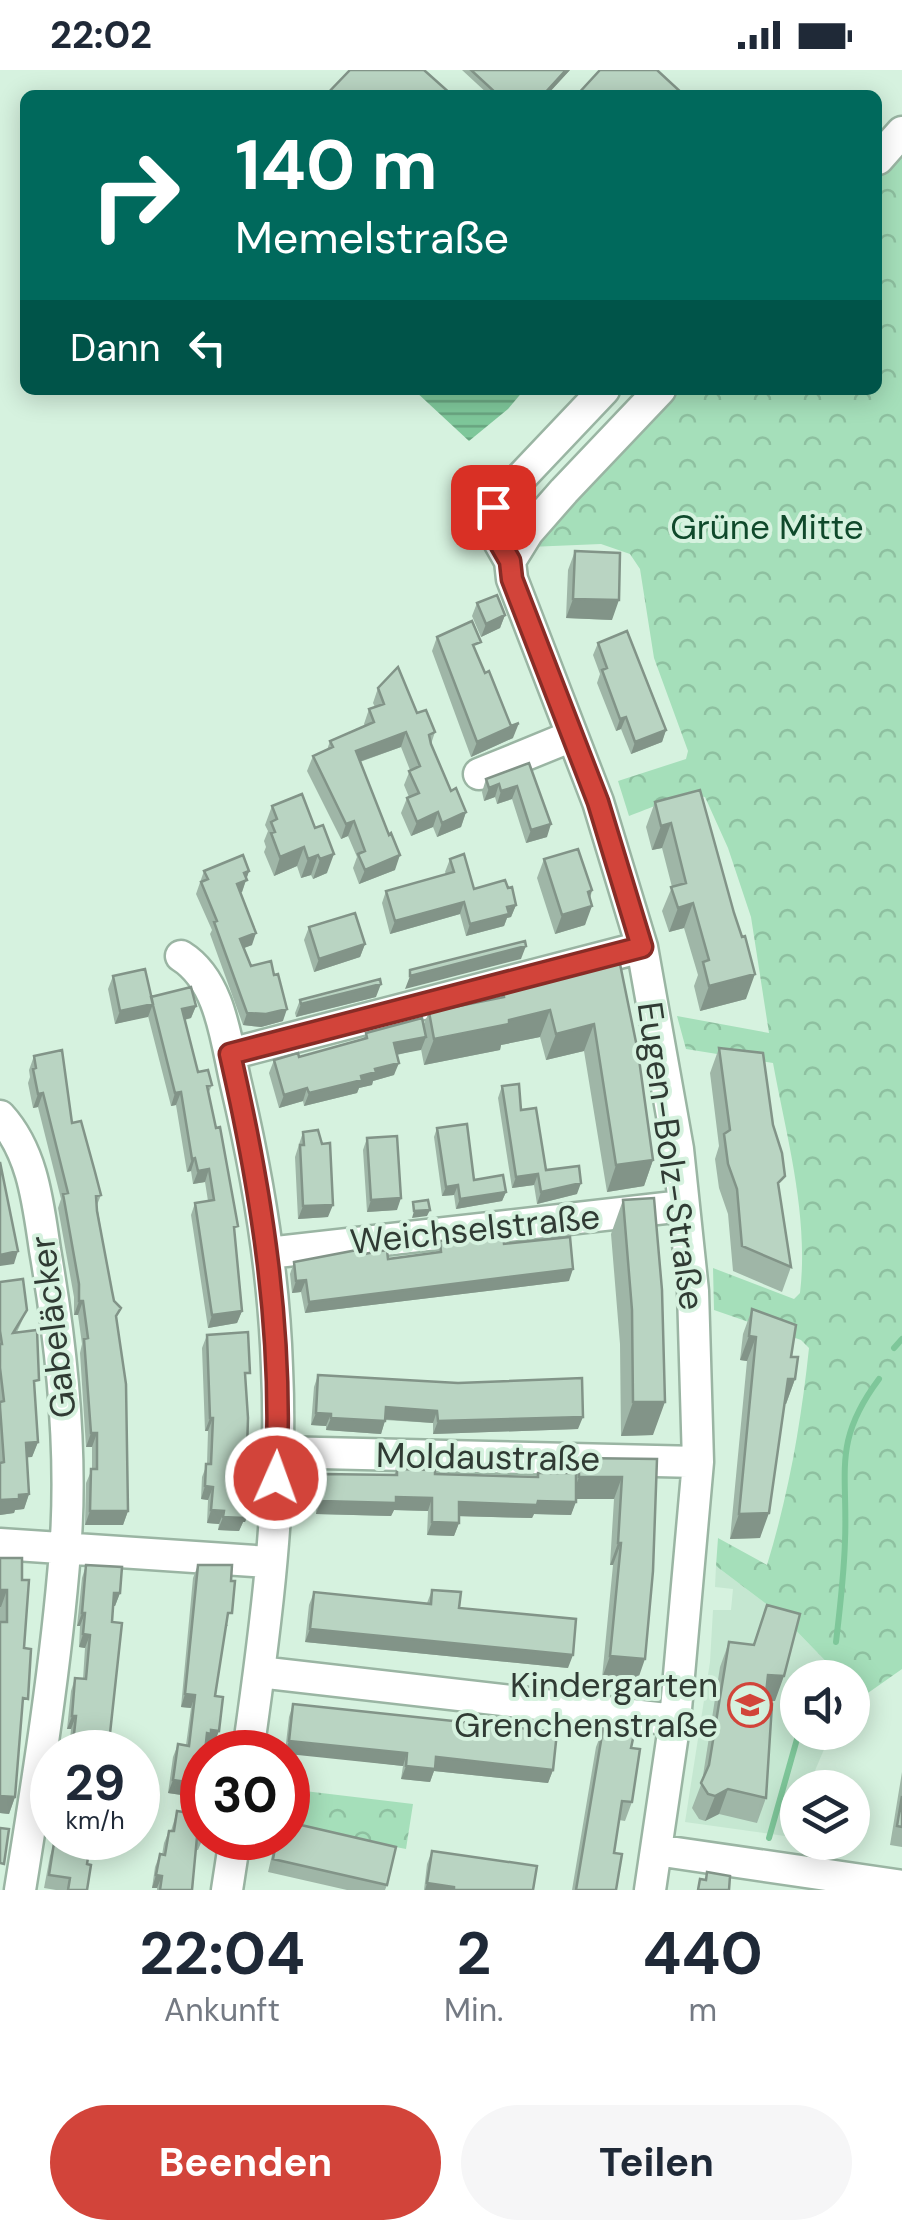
<!DOCTYPE html>
<html lang="de">
<head>
<meta charset="utf-8">
<style>
	:root { --surface:#fff; --page:#f6f6f7; --text:#1f2937; --muted:#747a83; --accent:#d2443a }
	body { margin:0; font-family:"DM Sans",sans-serif; background:var(--page); color:var(--text); height:100vh; display:flex; flex-direction:column; font-size:38px; white-space:nowrap }
	* { box-sizing:border-box; margin:0 }
	p { font-size:32px; color:var(--muted) }
	.icon { flex:none; width:55px; height:55px; fill:none; stroke:currentColor; stroke-width:2; stroke-linecap:round; stroke-linejoin:round }
	.map { position:relative; height:1820px; overflow:hidden }
	.drawer { display:flex; flex-direction:column; background:var(--surface); flex:1 }
	.drawer>* { flex:none }
	.banner { position:absolute; left:20px; top:20px; width:862px; height:305px; border-radius:15px; box-shadow:0 5px 25px #0003; background:#00695c; color:#fff; overflow:hidden }
	.tools { position:absolute; left:780px; top:1590px; display:grid; gap:20px }
	.tools a { display:grid; place-items:center; width:90px; height:90px; border-radius:50%; background:var(--surface); box-shadow:0 5px 25px #0003; font-size:50px }
	.speed { position:absolute; left:30px; top:1660px; display:flex; gap:20px; font-size:50px; font-weight:700; text-align:center }
	.speed>* { display:grid; place-content:center; width:130px; height:130px; border-radius:50%; background:var(--surface); box-shadow:0 5px 25px #0003; line-height:1 }
	.speed small { font-size:25px; font-weight:400 }
	.speed .limit { border:15px solid #d22; background:#fff; color:#111 }
	.pin { position:absolute; display:grid; place-items:center; width:85px; height:85px; color:#fff; margin:-42px; border-radius:20px; box-shadow:0 5px 15px #0006 }
	.me { position:absolute; width:110px; margin:-55px; rotate:2deg; stroke-linejoin:round; filter:drop-shadow(0 0 8px #0008) }
	.turn { display:flex; align-items:center; gap:35px; height:210px; padding:0 50px; font-size:45px }
	.turn .icon { width:130px; height:130px; stroke-width:2.5 }
	.turn b { display:block; font-size:70px; line-height:85px }
	.then { display:flex; align-items:center; height:95px; padding:0 50px; background:#0003; gap:20px; font-size:38px }
	.eta { display:flex; justify-content:space-evenly; align-items:center; height:170px; text-align:center }
	.eta b { font-size:60px; font-weight:700; line-height:70px }
	.cta { display:flex; gap:20px; margin-top:auto; padding:20px 50px }
	.cta a { flex:1; height:115px; border-radius:60px; background:var(--accent); color:#fff; font-size:40px; font-weight:700; line-height:115px; text-align:center }
	.cta a+a { background:var(--page); color:var(--text) }
	.status { display:flex; justify-content:space-between; align-items:center; height:70px; padding:0 50px; background:var(--surface); direction:ltr }
	.status svg { height:28px; fill:currentColor }
	.map>svg:first-child { display:block }
	.built { fill:#c5e7d1 }
	.park { fill:url(#park-crowns) }
	.water { fill:url(#water-rules) }
	.lines { fill:none; stroke-linecap:round; stroke-linejoin:round }
	.stream { stroke:#7ec79a; stroke-width:6 }
	.minor-casing { stroke:#9ab5a3; stroke-width:35 }
	.minor { stroke:#fff; stroke-width:30 }
	.wall { fill:#9fb6a7 }
	.shaded-wall { fill:#829488 }
	.building { fill:#b9d4c2; stroke:#829488; stroke-width:2.5 }
	.route-casing { stroke:#882c26; stroke-width:25 }
	.route { stroke:#d2443a; stroke-width:18 }
	.labels { text-anchor:middle; dominant-baseline:central; stroke-width:8; stroke-linejoin:round; paint-order:stroke }
	.park-label { font-size:35px; fill:#0f492b; stroke:#d6f2df }
	.street-label { font-size:35px; fill:#303b34; stroke:#d6f2df }
	.poi-label { font-size:35px; fill:#303b34; stroke:#d6f2df; text-anchor:end }
</style>
</head>
<body>
<div class="status"><b>22:02</b><svg viewBox="0 0 49 12"><path d="M0 12V9h3v3zM5 12V6h3v6zM10 12V3h3v9zM15 12V0h3v12zM26 1h20v11H26zM47 4h2v5h-2z"/></svg></div>
<div class="map">
<svg width="902" height="1820" viewBox="0 0 902 1820">
	<defs>
		<pattern id="park-crowns" width="20" height="18" patternUnits="userSpaceOnUse" patternTransform="scale(2.5)"><rect width="20" height="18" fill="#a5dfba"/><path d="M2 6a3 3 0 1 1 6 0M12 15a3 3 0 1 1 6 0" fill="none" stroke="#8ec0a0"/></pattern>
		<pattern id="water-rules" width="6" height="5" patternUnits="userSpaceOnUse" patternTransform="scale(2.5)"><rect width="6" height="5" fill="#7ec79a"/><path d="M0 2.5h6" fill="none" stroke="#68a37e"/></pattern>
	</defs>
	<rect width="100%" height="100%" fill="#d6f2df"/>
	<!-- built -->
	<path class="built" d="M716,1496L782,1546L841,1607L798,1608V1662L831,1663L808,1717L798,1718L797,1751L792,1767L685,1752L710,1592L713,1540H731L733,1519L715,1517Z"/>
	<!-- park -->
	<path class="park" d="M902,69V1599L858,1630L853,1621L852,1608L841,1607L782,1546L716,1496L718,1468L767,1495C789,1423 801,1353 809,1278L801,1270L714,1240L713,1198L794,1229L800,1223C809,1146 787,1069 773,993L686,979L677,946L769,963L751,847L728,778L705,727C681,723 652,738 629,746L618,711L686,689L688,681L654,588L640,499L630,484L601,474L529,477L666,320H878V95Z
		M288,1719L413,1734L406,1779L288,1756Z"/>
	<!-- water -->
	<path class="water" d="M414,320H524L508,339L469,371Z"/>
	<g class="lines">
		<!-- stream -->
		<path class="stream" d="M894,1278L902,1269
			M836,1572C840,1538 844,1505 845,1471C848,1401 832,1372 879,1309
			M815,1608L816,1606
			M769,1768L799,1662"/>
		<!-- minor casing -->
		<g class="minor-casing">
			<path id="minor" d="M878,89L902,62
				M604,320L493,437L486,449L510,491L512,509L598,732L642,877L678,1079L693,1221L698,1392L675,1650L650,1820
				M510,491L528,462L564,421L660,320
				M479,704L572,666
				M181,886C221,911 226,971 236,1014C258,1107 274,1202 277,1298C283,1426 266,1556 248,1682
				M230,984L642,877
				M0,1046C33,1082 38,1133 45,1180C62,1278 73,1382 65,1482C56,1595 38,1708 20,1820
				M268,1183L683,1136
				M278,1382L698,1392
				M0,1474L269,1492
				M259,1602L675,1650
				M656,1780L902,1816
				M227,1820L235,1768"/>
		</g>
		<!-- minor -->
		<use href="#minor" class="minor"/>
	</g>
	<!-- wall -->
	<path class="wall" d="M462,0H570L547,25H489Z
		M575,481L612,550L566,548L568,500Z
		M477,533L505,545L500,558L481,567L472,546Z
		M437,567L476,583L513,668L471,687L432,581Z
		M598,573L666,660L662,672L631,684L621,659L616,661L597,613L600,604L593,585Z
		M378,618L417,643L435,662L431,674L451,721L466,742L461,757L437,767L433,757L411,766L401,743L407,728L409,727L404,715L410,700L401,677L360,692L395,800L359,814L353,798L357,787L348,766L341,769L307,701L313,686L327,680L330,671L365,656L364,654L369,639L375,637L373,633Z
		M529,693L547,767L526,773L512,729L497,734L495,727L484,731L482,722L486,709Z
		M700,720L746,929L700,941L694,916L698,905L684,858L669,862L662,841L672,817L662,778L652,780L646,757L655,732Z
		M302,724L327,803L313,809L311,805L301,808L297,796L274,806L264,782L266,777L264,771L268,761L265,755L272,736Z
		M450,789L474,819L508,818L516,835L511,847L507,848L504,856L466,866L460,844L390,864L382,833L386,821L446,804L445,802Z
		M544,789L592,820L585,855L555,864L537,808Z
		M204,801H249L242,822L240,823L252,875L244,878L251,896L283,951L261,957L243,955L210,864L212,860L196,824Z
		M309,857L365,874L360,887L314,902L304,870Z
		M619,889L653,1090L644,1116L607,1122L584,981L546,990L540,967L501,975L500,980L424,995L421,979L397,985L394,1005L373,1011L372,1015L359,1018L357,1023L304,1036L303,1031L279,1038L269,1003L274,990L299,987L363,969L366,963L423,956L429,942L501,927L503,922L535,914L538,906Z
		M113,906L151,927L196,936L191,948L185,950L198,1002L212,1015L208,1024L235,1165L242,1241L237,1253L208,1258L191,1145L195,1133L208,1131L205,1112L193,1114L191,1101L187,1102L176,1035L171,1036L148,946L115,954L108,919Z
		M376,927L296,947L295,943L300,930Z
		M719,978L779,1120L791,1197L782,1222L733,1201L728,1144L719,1118L715,1089L719,1076L710,1003Z
		M34,986L72,1053L101,1125L97,1135L116,1249L128,1441L123,1455H85L86,1413L92,1399V1377H86L80,1283L82,1274L78,1245H74V1227L58,1138L61,1129L38,1037L33,1038L28,1013L30,1007L29,1000Z
		M502,1016L521,1040L546,1100L577,1124L537,1134L534,1115L512,1118L498,1028Z
		M437,1058L474,1110L506,1122L502,1131L456,1139L454,1125L442,1126L434,1067Z
		M303,1062L328,1147L298,1149L295,1087Z
		M367,1068L397,1140L367,1142L363,1080Z
		M623,1130L653,1365L621,1366L620,1274L611,1164Z
		M472,1170L504,1174L569,1211L305,1243L301,1222L292,1223L290,1204L294,1192L358,1185L388,1189L436,1182L440,1171Z
		M0,1212L27,1240L17,1262L35,1322L38,1372L32,1387H27L29,1424L24,1439L15,1440L14,1443L0,1445Z
		M752,1239L791,1287L795,1309L786,1334H784L760,1468L730,1469L747,1291L740,1290L743,1264Z
		M207,1265L245,1314L246,1413L250,1439L245,1452H243L239,1461L218,1460L219,1454L207,1453L208,1430L201,1429L202,1407L207,1394L208,1361H205L202,1278Z
		M318,1305L578,1359L433,1364V1353L385,1350L381,1364L326,1360V1356L311,1355L314,1317Z
		M579,1388L657,1389L637,1612L602,1608L613,1495H610L614,1429H576L571,1445L534,1444L532,1448L459,1446V1453L454,1466L427,1465L428,1441L394,1440L391,1446L316,1444L317,1417L322,1404L394,1405L397,1399L435,1404L536,1407L538,1403H574Z
		M0,1488L22,1510L24,1578L22,1644L15,1727L9,1744L0,1743Z
		M86,1495L120,1523L115,1536H113L112,1552L108,1682H69L71,1659H67L71,1621L75,1608L83,1609L85,1578L79,1577L80,1556H77L82,1508Z
		M198,1495L228,1556H226L215,1626L214,1674L207,1673L206,1677L195,1727L168,1723L173,1687L178,1674L186,1675L191,1638L181,1637L193,1508Z
		M432,1520L459,1538L568,1598L305,1572L309,1535L314,1522L427,1533Z
		M767,1535L775,1631H766V1728L757,1753L719,1744L705,1751L699,1749L692,1738L702,1712L720,1597L729,1572L753,1575Z
		M293,1634L553,1700L548,1713L434,1701L430,1712L401,1709L403,1696L285,1682L289,1647Z
		M603,1659L631,1678L632,1732L625,1751L619,1750L614,1783L616,1820H572L596,1677Z
		M902,1702V1777L890,1775Z
		M177,1741L203,1768L198,1780H196L192,1820H157V1818H152L155,1797L160,1784L162,1785L164,1773L169,1761H171Z
		M58,1768H104L102,1773L90,1772L87,1794V1820H56L44,1818L50,1786L54,1773H58Z
		M276,1768H288L387,1815L385,1820H347L268,1802Z
		M432,1781L533,1820H424L427,1794Z"/>
	<!-- shaded-wall -->
	<path class="shaded-wall" d="M566,0H570L547,25H543Z
		M573,529L619,530L612,550L566,548Z
		M505,545L500,558L481,567L486,554Z
		M626,647L621,659L616,661L620,649Z
		M519,653L513,668L471,687L477,672Z
		M666,660L662,672L631,684L635,672Z
		M406,662L401,677L350,695L356,681Z
		M499,714L495,727L484,731L489,718Z
		M517,716L512,729L497,734L501,721Z
		M438,742L433,757L411,766L417,752Z
		M466,742L461,757L437,767L442,753Z
		M354,751L348,766L341,769L346,754Z
		M671,753L662,778L652,780L661,756Z
		M551,754L547,767L526,773L531,760Z
		M304,777L297,796L274,806L280,787Z
		M334,784L327,803L313,809L320,789Z
		M318,785L311,805L301,808L308,789Z
		M400,785L395,800L359,814L365,800Z
		M249,801L242,822L232,826L237,814L244,803Z
		M592,820L586,838L592,836L585,855L555,864L562,845L588,822Z
		M464,832L460,844L390,864L395,851Z
		M693,833L684,858L669,862L678,838Z
		M516,835L511,847L507,848L504,856L466,866L470,854Z
		M256,863L252,875L236,881L240,869Z
		M365,874L360,887L314,902L319,889Z
		M526,876L521,889L405,919L410,906Z
		M755,904L746,929L700,941L709,916Z
		M381,914L376,927L296,947L301,934Z
		M153,934L148,947L115,954L120,941Z
		M196,936L191,948L178,951L182,939Z
		M287,939L283,951L261,957L243,955L247,943Z
		M550,940L540,967L501,975L500,980L424,995L434,969Z
		M594,954L584,981L546,990L556,964Z
		M426,967L421,980L389,986L394,973Z
		M399,993L394,1005L373,1011L372,1015L359,1018L357,1023L304,1036L309,1023L361,1006L375,999Z
		M307,1018L303,1031L279,1038L284,1025Z
		M181,1022L176,1035L171,1036L175,1023Z
		M43,1023L38,1037L33,1038L38,1024Z
		M195,1088L191,1101L187,1102L192,1089Z
		M653,1090L644,1116L607,1122L616,1095Z
		M209,1099L205,1112L193,1114L198,1101Z
		M538,1104L534,1115L512,1118L516,1107Z
		M581,1113L577,1124L537,1134L541,1122Z
		M458,1115L454,1125L442,1126L446,1117Z
		M506,1122L502,1131L456,1139L460,1129Z
		M401,1128L397,1140L367,1142L371,1130Z
		M333,1135L328,1147L298,1149L303,1136Z
		M430,1140L427,1146L412,1148L414,1141Z
		M18,1181L14,1194L0,1196V1185Z
		M573,1199L569,1211L305,1243L309,1232Z
		M306,1210L301,1222L292,1223L296,1211Z
		M79,1231H83L78,1245H74Z
		M242,1241L237,1253L208,1258L212,1245Z
		M749,1266L756,1267L747,1291L740,1290Z
		M788,1309H795L786,1334H779Z
		M633,1332H665L653,1365L621,1366Z
		M386,1337L437,1341L433,1353L381,1349Z
		M316,1343L331,1344L326,1356L311,1355Z
		M583,1347L578,1359L433,1364L438,1351Z
		M210,1348H213L208,1361H205Z
		M331,1348L385,1351L381,1364L326,1360Z
		M91,1363H97L92,1377H86Z
		M38,1372L32,1387L20,1388L26,1373Z
		M579,1407H622L614,1429H571Z
		M205,1416L213,1417L208,1430L201,1429Z
		M29,1424L24,1439L15,1440L14,1443L0,1445V1430Z
		M396,1427L432,1428L428,1441L394,1440L391,1446L316,1444L321,1431Z
		M538,1431L576,1432L571,1445L534,1444L532,1448L454,1446L459,1432Z
		M244,1439H250L245,1452H243L239,1461L218,1460L223,1447Z
		M211,1440L224,1441L219,1454L207,1453Z
		M90,1441H128L123,1455H85Z
		M769,1443L760,1468L730,1469L739,1444Z
		M432,1452L459,1453L454,1466L427,1465Z
		M618,1473H621L613,1495H610Z
		M0,1520H7L1,1537H0Z
		M114,1523H120L115,1536H109Z
		M82,1543H85L80,1556H77Z
		M310,1559L573,1585L568,1598L305,1572Z
		M83,1564L90,1565L85,1578L79,1577Z
		M610,1586L645,1589L637,1612L602,1608Z
		M768,1605L784,1606L775,1631L759,1630Z
		M185,1624L195,1625L191,1638L181,1637Z
		M72,1646H76L71,1659H67Z
		M211,1660L219,1661L214,1674L207,1673L206,1677L207,1663Z
		M289,1671L407,1683L403,1696L288,1684V1682H285Z
		M436,1687L553,1700L548,1713L434,1701L430,1712L401,1709L406,1696Z
		M173,1710L200,1714L195,1727L168,1723Z
		M728,1719L719,1744L705,1751L715,1726Z
		M0,1726L15,1727L9,1744L0,1743Z
		M89,1768H104L102,1773L88,1771Z
		M156,1805L162,1806L157,1818H152Z
		M427,1813L454,1817L453,1820H425Z"/>
	<!-- building -->
	<path class="building" d="M350,0H424L452,25H326Z
		M471,0H566L543,25H498Z
		M600,0H657L684,25H577Z
		M575,481L620,483L619,530L573,529Z
		M497,525L505,545L486,554L477,533Z
		M472,551L481,572L473,575L485,603L489,601L511,656L519,653L477,672L437,567Z
		M627,561L666,660L635,672L626,647L620,649L602,600L607,598L598,573Z
		M398,597L417,643L426,640L435,662L429,665L431,674L451,721L456,718L466,742L442,753L438,742L417,752L407,728L419,723L409,701L420,696L406,662L356,681L389,765L391,763L400,785L365,800L358,784L365,781L354,751L346,754L313,686L333,677L330,671L374,652L369,639L384,634L378,618Z
		M529,693L551,754L531,760L517,716L501,721L499,714L489,718L486,709Z
		M700,720L734,843L742,867L745,866L755,904L709,916L703,892L709,890L693,833L678,838L671,817L686,813L671,753L661,756L655,732Z
		M302,724L315,758L323,755L334,784L320,789L318,785L308,789L304,777L280,787L271,763L275,762L271,752L277,749L272,736Z
		M578,779L592,820L588,822L592,836L562,845L544,789Z
		M464,784L474,819L505,810L508,818L512,817L516,835L507,837L509,844L470,854L464,832L395,851L386,821L454,802L450,789Z
		M243,785L249,801L244,803L247,810L237,814L256,863L240,869L251,896L271,891L274,905L278,904L287,939L266,944L247,943L214,852L217,851L201,812L208,809L204,801Z
		M355,843L365,874L319,889L309,857Z
		M525,871L526,876L410,906V900Z
		M619,889L638,982L653,1090L616,1095L594,954L556,964L550,940L509,950V954L434,969L429,942L504,927L503,922L540,913L538,906Z
		M145,899L153,934L120,941L113,906Z
		M380,909L381,914L301,934L300,930Z
		M191,917L196,936L182,939L198,1002L208,1000L212,1015L207,1016L216,1058L220,1057L238,1156L234,1157L242,1241L212,1245L195,1133L214,1130L209,1099L198,1101L195,1088L192,1089L181,1022L175,1023L151,927Z
		M422,948L426,967L394,973L399,993L375,999L376,1002L361,1006L362,1010L309,1023L307,1018L284,1025L274,990L298,983L299,987L367,968L366,963Z
		M719,978L763,983L773,1055L782,1083L785,1106L778,1113L791,1197L742,1176L737,1119L728,1094L724,1064L730,1060Z
		M62,980L72,1053L81,1051L95,1102L101,1125L96,1126L97,1141L112,1221L114,1231L121,1238L116,1246L126,1314L128,1441H90L91,1399H97V1363H91L84,1269L88,1268L83,1231H79V1214L63,1124L68,1123L43,1023L38,1024L33,999L36,998L34,986Z
		M519,1014L521,1040L536,1038L546,1100L579,1096L581,1113L541,1122L538,1104L516,1107L502,1016Z
		M467,1054L474,1110L503,1105L506,1122L460,1129L458,1115L446,1117L437,1058Z
		M318,1060L322,1074L330,1073L333,1135L303,1136L300,1075H304L303,1062Z
		M397,1066L401,1128L371,1130L367,1068Z
		M0,1092L18,1181L0,1185Z
		M654,1128L662,1220L665,1332H633L632,1240L623,1130Z
		M428,1130L430,1140L414,1141L413,1132Z
		M503,1166L504,1174L570,1167L573,1199L309,1232L306,1210L296,1211L294,1192L357,1180L358,1185L387,1180L388,1189L441,1182L440,1171L471,1167L472,1170Z
		M23,1209L27,1240L13,1263L37,1260L39,1310L34,1311L38,1372L26,1373L29,1424L19,1425V1429L0,1430V1393L4,1392L0,1337V1332L4,1331L0,1298V1274H2L0,1261V1212Z
		M752,1239L796,1255L791,1287H798L795,1309H788L769,1443L739,1444L756,1267L749,1266Z
		M248,1262L250,1303H245L248,1348L246,1413V1424H251L250,1439H244V1448L223,1447L224,1441L211,1440L213,1417L205,1416L206,1394H211L213,1348H210L207,1265Z
		M318,1305L458,1313L582,1308L583,1347L438,1351L437,1341L386,1337L385,1351L331,1348V1344L316,1343Z
		M579,1388L657,1389L653,1501L645,1589L610,1586L621,1473H618L622,1407H579Z
		M397,1399L435,1400V1404L538,1407V1403H576V1432L538,1431L537,1435L459,1432V1453L432,1452V1428L396,1427V1433L321,1431L322,1404L397,1405Z
		M0,1488H22V1510H29L24,1578L31,1579L28,1629L23,1628L15,1727L0,1726V1552H7V1520H0Z
		M86,1495L122,1497L120,1523H114L112,1552L122,1553L108,1682H72L76,1646H72L75,1608L86,1609L90,1565L83,1564L85,1543H82Z
		M198,1495H232L231,1511H235L232,1543H228L215,1626L223,1627L219,1661L211,1660V1664L207,1663L205,1682H202L200,1714L173,1710L178,1674L189,1676L195,1625L185,1624Z
		M432,1520L461,1522L459,1538L576,1549L573,1585L310,1559L314,1522L431,1534Z
		M767,1535L800,1544L784,1606L768,1605L765,1633L772,1634L766,1728L728,1719L715,1726L708,1724L701,1713L709,1695L729,1572L754,1575Z
		M293,1634L557,1662L553,1700L436,1687L435,1699L406,1696L407,1683L289,1671Z
		M603,1659L634,1664L631,1678L640,1679L632,1732L622,1731L614,1783L622,1784L616,1820H576Z
		M902,1726V1757L897,1756Z
		M177,1741L202,1745L203,1768L197,1767L192,1820H160L162,1806L156,1805L160,1784L165,1785L169,1761H174Z
		M288,1752L396,1777L387,1815L273,1789L277,1768H288Z
		M0,1758L9,1759L4,1794L0,1793Z
		M61,1768H91L87,1794L91,1795L87,1820H68L70,1808L49,1805L54,1773L61,1774Z
		M432,1781L537,1796L533,1820H454V1817L427,1813Z
		M707,1802L730,1806L729,1820H698L700,1809L706,1810Z"/>
	<g class="lines">
		<!-- route casing -->
		<g class="route-casing">
			<path id="route" d="M276,1408C284,1264 262,1123 230,984L642,877L598,732L512,509L510,491L486,449L493,437"/>
		</g>
		<!-- route -->
		<use href="#route" class="route"/>
	</g>
	<!-- icons -->
	<defs>
		<g id="school-ring" transform="scale(2.25)"><circle r="9.5" fill="#d6f2df" stroke="#d2443a" stroke-width="1.5"/><path d="M0-5L7-2L0 1L-7-2ZM-4 1L0 2.5L4 1V4Q0 6-4 4Z" fill="#d2443a"/></g>
	</defs>
	<g fill-rule="evenodd">
		<use href="#school-ring" x="750" y="1635"/>
	</g>
	<g class="labels">
		<!-- park labels -->
		<g class="park-label">
			<text x="767" y="457">Grüne Mitte</text>
		</g>
		<!-- street labels -->
		<g class="street-label">
			<text transform="translate(671 1086) rotate(82)">Eugen-Bolz-Straße</text>
			<text transform="translate(475 1159) rotate(-6)">Weichselstraße</text>
			<text transform="translate(53 1257) rotate(-97)">Gabeläcker</text>
			<text transform="translate(488 1387) rotate(1)">Moldaustraße</text>
		</g>
		<!-- poi labels -->
		<g class="poi-label">
			<text x="718" y="1615">Kindergarten<tspan x="718" dy="40">Grenchenstraße</tspan></text>
		</g>
	</g>
</svg>
<div class="tools">
<a><svg class="icon" aria-label="sound" viewBox="0 0 24 24"><path d="M4 9h4l5-4v14l-5-4H4zM17 9q2 3 0 6"/></svg></a>
<a><svg class="icon" aria-label="layers" viewBox="0 0 24 24"><path d="M12 4l9 5-9 5-9-5zM3 14l9 5 9-5"/></svg></a>
</div>
<div class="speed"><div>29<small>km/h</small></div><div class="limit">30</div></div>
<div class="pin" style="left:493px;top:437px;background:#d93025"><svg class="icon" aria-label="arrive" viewBox="0 0 24 24"><path d="M6 21V4h12l-3 4 3 4H6"/></svg></div>
<svg class="me" style="left:276px;top:1408px" viewBox="-20 -20 40 40"><circle r="17" fill="#d2443a" stroke="#fff" stroke-width="3"/><path d="M0-11L8 9 0 5-8 9z" fill="#fff"/></svg>
<div class="banner">
<div class="turn"><svg class="icon" aria-label="right" viewBox="0 0 24 24"><path d="M7 20v-9h11M14 6l5 5-5 5"/></svg><div><b>140 m</b>Memelstraße</div></div>
<div class="then">Dann<svg class="icon" aria-label="left" viewBox="0 0 24 24"><path d="M17 20v-9H6M10 6l-5 5 5 5"/></svg></div>
</div>
</div>
<section class="drawer">
<div class="eta">
<div><b>22:04</b><p>Ankunft</p></div>
<div><b>2</b><p>Min.</p></div>
<div><b>440</b><p>m</p></div>
</div>
<div class="cta"><a>Beenden</a><a>Teilen</a></div>
</section>
</body>
</html>
